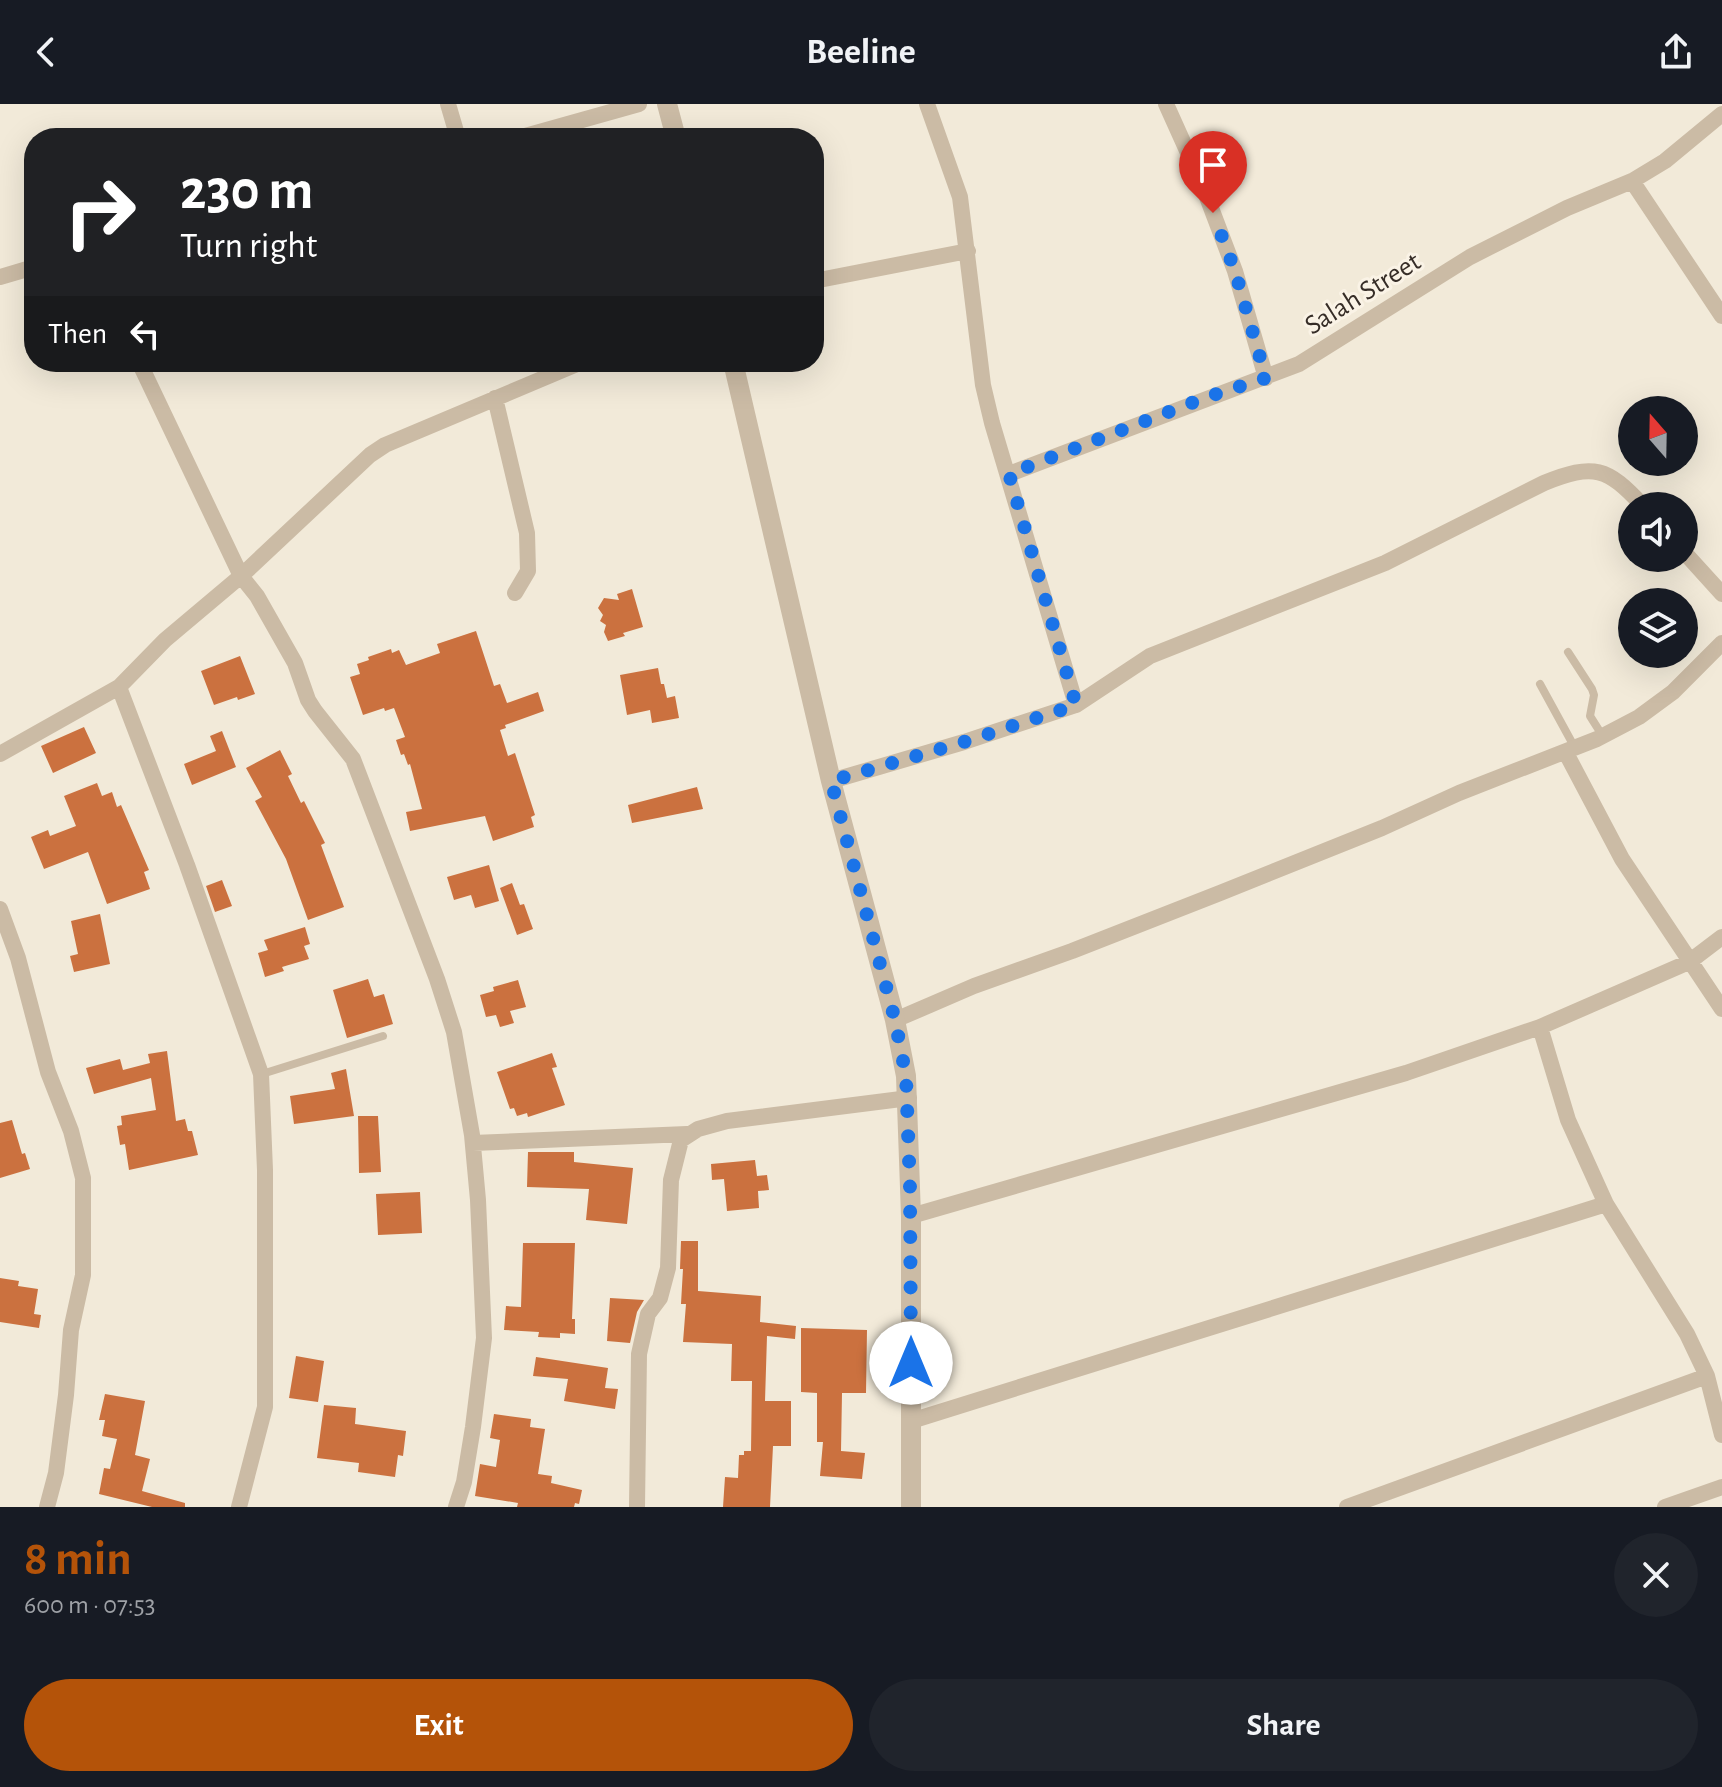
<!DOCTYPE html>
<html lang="en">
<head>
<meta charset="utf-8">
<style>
	:root { --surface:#171b24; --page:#20242c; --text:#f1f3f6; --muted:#9ea1a6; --accent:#b45309 }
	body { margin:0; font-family:"Alegreya Sans",sans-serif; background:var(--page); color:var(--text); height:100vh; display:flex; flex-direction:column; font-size:30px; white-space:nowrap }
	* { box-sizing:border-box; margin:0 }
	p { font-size:26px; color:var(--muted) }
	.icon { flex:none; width:44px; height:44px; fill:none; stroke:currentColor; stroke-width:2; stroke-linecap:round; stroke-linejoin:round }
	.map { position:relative; height:1403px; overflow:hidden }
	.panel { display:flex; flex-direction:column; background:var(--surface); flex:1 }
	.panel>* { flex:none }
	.guide { position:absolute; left:24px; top:24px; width:800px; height:244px; border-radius:32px; box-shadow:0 8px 32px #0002; background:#202124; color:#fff; overflow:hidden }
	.needle { width:52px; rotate:340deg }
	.controls { position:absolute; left:1618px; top:292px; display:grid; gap:16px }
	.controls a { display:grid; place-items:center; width:80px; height:80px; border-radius:50%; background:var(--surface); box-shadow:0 8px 32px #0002; font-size:40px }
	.pin { position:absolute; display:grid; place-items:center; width:68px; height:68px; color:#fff; margin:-82px -34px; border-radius:50% 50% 50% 0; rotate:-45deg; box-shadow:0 0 8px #0007 }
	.pin .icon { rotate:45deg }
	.me { position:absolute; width:88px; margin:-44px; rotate:0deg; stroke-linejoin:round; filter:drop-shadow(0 0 6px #0008) }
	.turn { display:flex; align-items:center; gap:28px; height:168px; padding:0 24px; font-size:36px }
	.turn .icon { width:104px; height:104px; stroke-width:2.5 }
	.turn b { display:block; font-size:56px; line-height:68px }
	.then { display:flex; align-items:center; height:76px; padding:0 24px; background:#0003; gap:16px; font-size:30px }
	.round { display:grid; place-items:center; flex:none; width:84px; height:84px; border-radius:42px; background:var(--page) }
	.headline { display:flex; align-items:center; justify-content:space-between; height:136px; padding:0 24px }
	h1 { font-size:48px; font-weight:700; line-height:60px; color:var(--accent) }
	.cta { display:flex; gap:16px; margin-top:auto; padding:16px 24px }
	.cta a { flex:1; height:92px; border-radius:48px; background:var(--accent); color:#fff; font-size:32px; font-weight:700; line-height:92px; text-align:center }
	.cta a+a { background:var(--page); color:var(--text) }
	header { display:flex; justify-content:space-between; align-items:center; height:104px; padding:0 24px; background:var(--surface); font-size:36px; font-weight:700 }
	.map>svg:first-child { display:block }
	.building { fill:#cb713f }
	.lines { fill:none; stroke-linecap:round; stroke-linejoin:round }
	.service { stroke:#cbbba5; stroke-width:8 }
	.minor { stroke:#cbbba5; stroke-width:16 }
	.tertiary { stroke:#cbbba5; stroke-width:20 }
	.route { stroke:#1a73e8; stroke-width:14; stroke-dasharray:0 25.2 }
	.labels { text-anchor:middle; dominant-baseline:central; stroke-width:6; stroke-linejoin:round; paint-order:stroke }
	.street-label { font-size:28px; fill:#362d27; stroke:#faf3e6 }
</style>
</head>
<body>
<header><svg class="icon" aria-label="back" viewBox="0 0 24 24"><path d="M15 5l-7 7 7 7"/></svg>Beeline<svg class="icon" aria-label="share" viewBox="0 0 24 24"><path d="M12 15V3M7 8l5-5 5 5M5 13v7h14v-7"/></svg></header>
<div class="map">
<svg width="1722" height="1403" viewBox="0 0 1722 1403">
	<rect width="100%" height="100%" fill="#f2ead9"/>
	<!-- building -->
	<path class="building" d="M632,485L643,523L623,529L625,532L608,537L604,528L606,521L600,517L603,511L598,504L604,494L619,496L617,490Z
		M476,527L494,582L500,580L507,599L538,588L544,607L505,621L506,624L500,626L508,652L515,649L535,711L531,713L534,723L493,737L485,712L410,727L406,708L422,705L410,660L408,661L404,650L401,651L396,636L405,633L394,604L385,607L384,604L363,611L350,573L360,570L357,560L369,556L368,553L391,545L392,549L399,546L406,561L440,549L437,540Z
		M240,552L255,590L238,596L237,593L214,601L201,567Z
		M658,564L661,580H664L667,594L675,592L679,614L652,619L650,606L627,611L620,571Z
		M84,623L96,649L53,669L41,642Z
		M222,627L236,663L192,681L184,660L216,647L210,632Z
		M280,646L292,670L288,672L301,699L304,697L325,739L321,741L344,803L308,816L286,755L255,697L262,693L246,664Z
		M97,679L102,692L112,688L117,703L121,701L149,766L144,768L150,785L107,800L88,748L44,765L31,733L48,726L50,732L76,722L64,692Z
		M697,683L703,705L632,719L628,701Z
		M489,761L499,797L475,804L471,791L454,796L447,773Z
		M222,776L232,802L215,808L206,782Z
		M512,779L520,801L524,800L533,825L517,831L500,784Z
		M100,810L110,860L74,868L70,852L78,850L71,817Z
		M305,823L310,840L304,842L309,855L282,863L284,867L265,873L258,849L268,846L264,836Z
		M368,875L374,893L384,890L393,920L347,934L333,886Z
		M518,876L526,903L510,907L514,919L500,923L496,911L486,913L480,891L494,887L493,883Z
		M167,947L176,1017L185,1015L188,1027H192L198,1051L129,1066L125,1040L120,1041L117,1022L122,1021L121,1012L156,1006L151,974L94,990L86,964L120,955L123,966L150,959L148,950Z
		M552,949L557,963L552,964L565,1001L528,1013L527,1009L517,1012L514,1004L510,1005L497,968Z
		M346,965L354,1012L294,1020L290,992L335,985L331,969Z
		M358,1012H378L381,1068L359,1069Z
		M12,1016L22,1050L25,1049L30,1065L0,1074V1019Z
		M528,1048H574V1058L633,1064L627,1120L586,1116L589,1085L527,1083Z
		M755,1056L757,1072L767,1071L769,1086L758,1087L759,1104L727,1107L724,1075L712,1076L711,1060Z
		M420,1088L422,1129L378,1131L376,1090Z
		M681,1137H698V1187L761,1192L760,1218L796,1222L795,1235L767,1232L765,1297H791V1342H773L770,1403H723L725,1373L738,1374L739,1351H744V1347H751L752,1277H731L732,1240L683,1238L686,1200H681L683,1165H680Z
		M523,1139H575L572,1215H575V1230L560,1229V1234L538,1233L539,1228L504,1226L506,1202L521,1203Z
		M0,1174L19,1177L18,1182L38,1185L34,1210L41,1211L39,1224L0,1218Z
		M610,1194L644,1196L637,1208L630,1239L607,1237Z
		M801,1224L867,1226L866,1289H842L841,1347L865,1349L862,1375L820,1372L823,1338H817V1289L801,1288Z
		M296,1252L324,1257L318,1298L289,1294Z
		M536,1253L608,1264L605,1284L618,1285L615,1305L564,1297L568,1275L533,1272Z
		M105,1290L145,1297L135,1351L150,1355L142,1387L185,1399V1403H152L99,1390L104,1364L110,1365L117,1335L102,1332L105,1316H99Z
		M324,1301L356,1304L355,1320L406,1327L403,1352L398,1351L395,1373L358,1368L359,1359L317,1354Z
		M494,1310L531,1315L530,1323L545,1325L538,1370L552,1372L551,1379L582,1386L579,1400L575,1399L574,1403H517L518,1399L475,1392L480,1360L496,1363L500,1336L490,1334Z"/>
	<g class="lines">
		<!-- service -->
		<path class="service" d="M1568,548L1592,585L1594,591L1590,612L1602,631
			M1540,580L1575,644
			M262,970L383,932"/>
		<!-- minor -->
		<path class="minor" d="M448,0L458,34
			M927,0L960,93L983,281L992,319L1076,601
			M1166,0L1202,80L1235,167L1266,274
			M518,34L639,0
			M1632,77L1722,212
			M0,173L34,163
			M814,177L968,147
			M139,258L241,472L257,492L295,559L308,596L315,607L353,655L437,875L454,928L472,1031L478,1096L484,1234L473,1323L464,1378L456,1403
			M495,294L527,429L528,467L515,489
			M1009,370L1299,260L1470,153L1567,104L1632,77L1665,57L1722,10
			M1684,448L1722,490
			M119,583L187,761L261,970L265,1066V1303L239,1403
			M1566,649L1622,755L1722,905
			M0,650L119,583L165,536L241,472L370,351L385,341L582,258
			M831,677L964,638L1076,601L1150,552L1385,459L1544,379C1594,359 1607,363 1643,402
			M0,805L18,854L48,968L71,1027L83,1074V1171L71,1226L66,1291L56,1369L47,1403
			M895,916L974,882L1072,847L1220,789L1382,724L1459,689L1597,635L1639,613L1673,588L1722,539
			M1540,923L1568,1016L1606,1100L1687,1230L1707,1272L1722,1331
			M473,1039L687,1030
			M911,1112L1406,969L1540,923L1689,858L1722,833
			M911,1317L1606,1100
			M637,1403L639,1250L648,1210L660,1194L668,1164L671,1076L681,1036L698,1025L727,1017L909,994
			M1347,1403L1707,1272
			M1665,1403L1722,1383"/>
		<!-- tertiary -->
		<path class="tertiary" d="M667,0L676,34
			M733,258L831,677L895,916L906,972L911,1112V1403"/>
	</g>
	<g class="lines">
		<!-- route -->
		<path class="route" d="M911,1259L910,1083L906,972L895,916L831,677L964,638L1076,601L1009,370L1207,293L1266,274L1235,167L1213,109"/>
	</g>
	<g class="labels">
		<!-- street labels -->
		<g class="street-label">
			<text transform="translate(1363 190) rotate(-32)">Salah Street</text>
		</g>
	</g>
</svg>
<div class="controls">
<a><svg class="needle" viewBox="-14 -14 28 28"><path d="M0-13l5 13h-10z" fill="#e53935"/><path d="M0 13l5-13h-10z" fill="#9ea1a6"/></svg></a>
<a><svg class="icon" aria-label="sound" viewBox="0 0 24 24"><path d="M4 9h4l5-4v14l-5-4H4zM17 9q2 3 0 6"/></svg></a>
<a><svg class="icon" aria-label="layers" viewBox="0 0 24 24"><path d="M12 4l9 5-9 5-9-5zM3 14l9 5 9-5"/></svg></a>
</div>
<div class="pin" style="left:1213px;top:109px;background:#d93025"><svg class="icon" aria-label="arrive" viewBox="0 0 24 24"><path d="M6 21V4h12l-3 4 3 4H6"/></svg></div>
<svg class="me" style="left:911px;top:1259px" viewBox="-20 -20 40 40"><circle r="19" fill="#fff"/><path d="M0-13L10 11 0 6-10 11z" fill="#1a73e8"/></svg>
<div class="guide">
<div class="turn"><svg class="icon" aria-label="right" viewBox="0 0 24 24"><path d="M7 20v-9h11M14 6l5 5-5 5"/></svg><div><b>230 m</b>Turn right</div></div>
<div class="then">Then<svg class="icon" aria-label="left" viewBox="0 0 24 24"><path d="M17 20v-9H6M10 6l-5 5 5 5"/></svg></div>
</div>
</div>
<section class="panel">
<div class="headline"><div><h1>8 min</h1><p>600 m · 07:53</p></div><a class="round"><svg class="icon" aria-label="close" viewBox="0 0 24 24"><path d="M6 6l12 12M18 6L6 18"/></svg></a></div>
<div class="cta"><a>Exit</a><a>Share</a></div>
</section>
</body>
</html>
